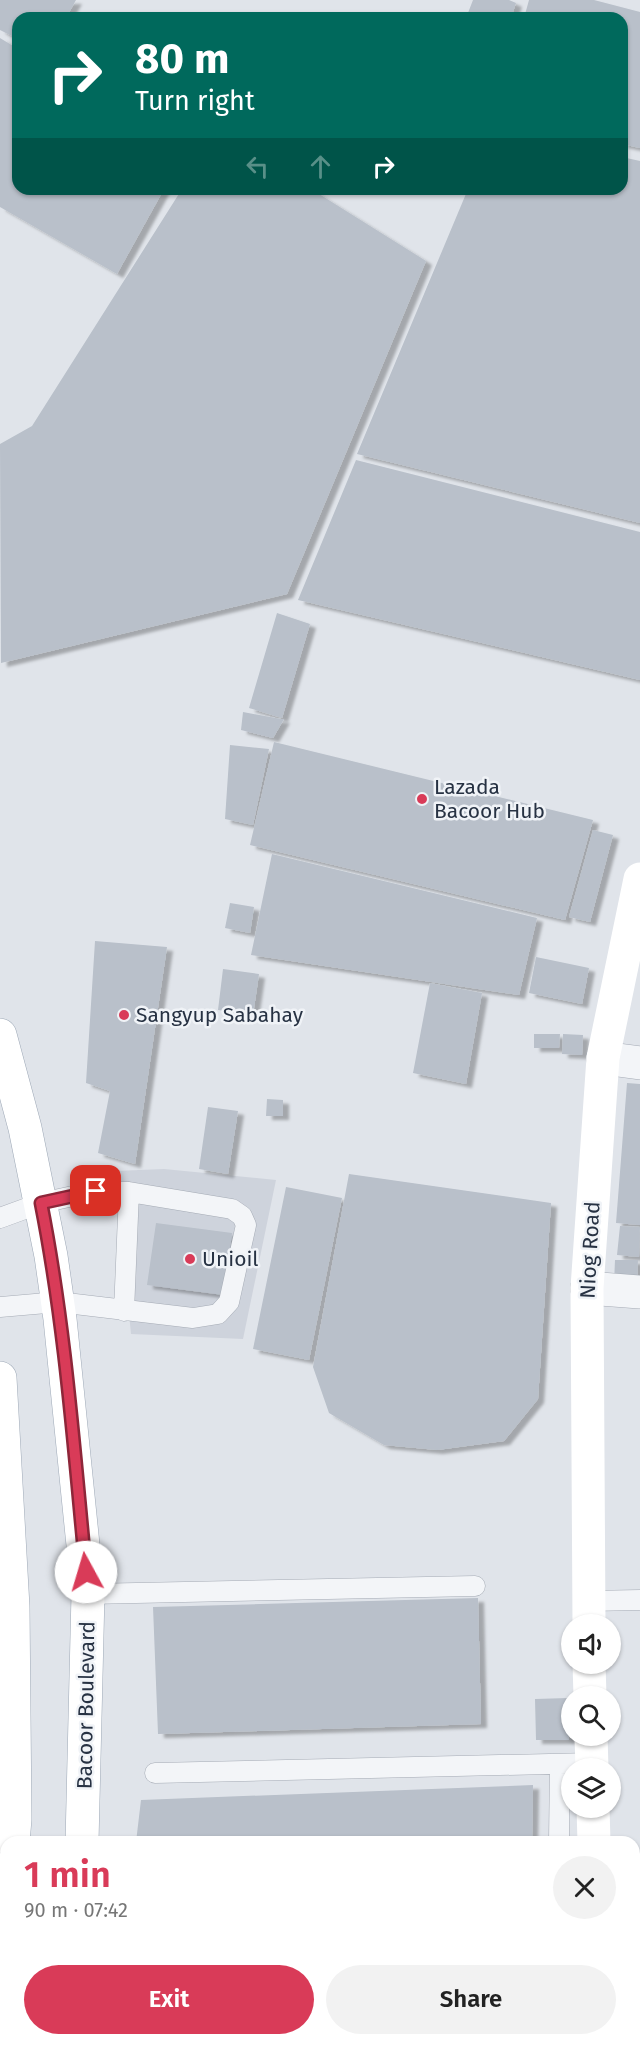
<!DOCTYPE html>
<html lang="en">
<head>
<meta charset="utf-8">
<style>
	:root { --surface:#fff; --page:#f2f2f2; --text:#222; --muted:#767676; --accent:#d93b58 }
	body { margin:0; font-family:"Fira Sans",sans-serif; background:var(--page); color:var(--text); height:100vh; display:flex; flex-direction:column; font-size:22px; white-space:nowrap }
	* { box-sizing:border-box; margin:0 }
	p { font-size:20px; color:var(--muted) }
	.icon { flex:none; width:33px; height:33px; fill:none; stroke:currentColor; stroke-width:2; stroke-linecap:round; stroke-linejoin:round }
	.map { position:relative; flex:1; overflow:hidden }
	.panel { position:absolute; left:0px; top:1836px; width:640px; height:210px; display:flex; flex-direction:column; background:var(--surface); border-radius:18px 18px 0 0; box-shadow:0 2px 4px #0004 }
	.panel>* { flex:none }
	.banner { position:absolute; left:12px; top:12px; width:616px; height:183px; border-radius:18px; box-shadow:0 2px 4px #0004; background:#00695c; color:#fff; overflow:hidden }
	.tools { position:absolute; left:561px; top:1614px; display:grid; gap:12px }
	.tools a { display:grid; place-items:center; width:60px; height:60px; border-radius:50%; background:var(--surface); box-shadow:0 2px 4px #0004; font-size:30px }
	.pin { position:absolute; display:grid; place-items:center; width:51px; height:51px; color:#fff; margin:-26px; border-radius:12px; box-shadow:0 3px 9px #0006 }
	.me { position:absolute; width:66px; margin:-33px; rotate:354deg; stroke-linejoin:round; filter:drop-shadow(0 0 4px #0008) }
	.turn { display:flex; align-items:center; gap:21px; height:126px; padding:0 24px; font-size:27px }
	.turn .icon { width:78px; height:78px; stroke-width:2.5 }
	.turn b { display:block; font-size:42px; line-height:51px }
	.lanes { display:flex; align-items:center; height:57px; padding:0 24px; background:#0003; justify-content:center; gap:30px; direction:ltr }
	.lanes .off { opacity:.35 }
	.round { display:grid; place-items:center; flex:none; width:63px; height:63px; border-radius:32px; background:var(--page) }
	.head { display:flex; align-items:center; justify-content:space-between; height:102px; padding:0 24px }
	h1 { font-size:36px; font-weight:600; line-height:45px; color:var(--accent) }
	.action { display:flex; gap:12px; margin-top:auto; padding:12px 24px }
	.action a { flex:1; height:69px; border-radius:36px; background:var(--accent); color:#fff; font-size:24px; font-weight:600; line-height:69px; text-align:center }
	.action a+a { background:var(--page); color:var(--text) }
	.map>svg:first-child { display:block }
	.built { fill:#ced3dc }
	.building { fill:#b9c0ca; filter:url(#shadow) }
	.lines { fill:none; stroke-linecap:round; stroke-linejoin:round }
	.lane-casing { stroke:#a5abb5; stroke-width:21 }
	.street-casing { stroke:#a5abb5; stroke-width:34 }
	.primary-casing { stroke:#9ea9b7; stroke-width:34 }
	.lane { stroke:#f3f5f8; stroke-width:20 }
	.street { stroke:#f3f5f8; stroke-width:33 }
	.secondary { stroke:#fff; stroke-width:33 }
	.primary { stroke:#fff; stroke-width:33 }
	.route-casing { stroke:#8d2639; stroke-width:15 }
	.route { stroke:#d93b58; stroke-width:10 }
	.poi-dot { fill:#d93b58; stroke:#f0f3f7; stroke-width:2 }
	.labels { text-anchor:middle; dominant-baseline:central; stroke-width:5; stroke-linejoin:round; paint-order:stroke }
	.poi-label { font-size:21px; fill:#273243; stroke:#f0f3f7; text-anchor:start }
	.street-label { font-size:21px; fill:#273243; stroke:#f0f3f7 }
</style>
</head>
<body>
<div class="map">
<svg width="640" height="2046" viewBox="0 0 640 2046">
	<defs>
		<filter id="shadow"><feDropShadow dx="6" dy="4" stdDeviation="1.5" flood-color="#0004"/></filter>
	</defs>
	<rect width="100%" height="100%" fill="#e0e4ea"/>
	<!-- built -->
	<path class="built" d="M164,1169L276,1180L243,1339L131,1334L115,1171Z"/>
	<!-- building -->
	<path class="building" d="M0,0H76L66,18H18V39L0,30Z
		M473,0H509L516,3L511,18H466Z
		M529,0H594L640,12V148L622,144V18H524Z
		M0,38L18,49V189H164L117,274L0,207Z
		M622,157L640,161V523L357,454L468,189H622Z
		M182,189H311L426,261L287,594L1,663L0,444L32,426Z
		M356,460L640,532V680L298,600Z
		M277,613L310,624L282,718L249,708Z
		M243,712L281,719H284L273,738L241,730Z
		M274,742L593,820L565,920L250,845Z
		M230,745L269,749L253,825L225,819Z
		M593,830L613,835L590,922L569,917Z
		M272,854L537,918L519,995L251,955Z
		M230,903L254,907L250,933L225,928Z
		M95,941L167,947L135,1164L98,1153L110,1091L86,1083Z
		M536,957L589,968L582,1004L529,993Z
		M223,969L259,974L253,1015L218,1010Z
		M430,983L482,993L466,1084L413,1073Z
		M534,1034H560L559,1048H534Z
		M563,1034L583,1035L582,1055L562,1054Z
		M627,1083L640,1084V1225L616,1223Z
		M267,1099L283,1100V1116H266Z
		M208,1107L238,1111L228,1174L199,1169Z
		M349,1174L551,1203L538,1399L504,1441L437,1450L384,1445L329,1413L313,1367Z
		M286,1187L342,1198L309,1360L253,1349Z
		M156,1223L232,1233L224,1295L147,1285Z
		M620,1226L640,1227L639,1257L617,1255Z
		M615,1260H638L637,1284L614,1283Z
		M478,1598L481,1724L158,1734L153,1607Z
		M568,1698L569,1740H536L535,1699Z
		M533,1785L532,1842H136L141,1800Z
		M634,1857H640V1885H634Z
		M634,1940H640V1990L634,1989Z
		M634,2023H640V2046H622V2040H634Z
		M114,2040H527V2046H113Z"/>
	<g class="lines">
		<!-- lane casing -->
		<g class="lane-casing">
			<path id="lane" d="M0,1218L41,1203L96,1191L129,1192L232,1209L242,1216L246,1225L229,1302L218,1314L193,1318L58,1302L0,1307
				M124,1311L129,1192
				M88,1594L475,1586
				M588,1601L640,1600
				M155,1773L591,1763
				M559,1842L560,1764
				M556,2046V2040"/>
		</g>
		<!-- street casing -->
		<g class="street-casing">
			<path id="street" d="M603,1058L640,1063
				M587,1288L640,1292
				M634,2009H640"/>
		</g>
		<!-- primary casing -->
		<g class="primary-casing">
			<path id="primary" d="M0,1035L25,1128L51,1256L60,1319L88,1594L82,1842
				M0,1378L13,1607L15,1819L13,1842
				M0,1974L6,1912
				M64,2046V2040"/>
		</g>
		<!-- lane -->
		<use href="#lane" class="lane"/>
		<!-- street -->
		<use href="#street" class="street"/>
		<!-- secondary -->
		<path class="secondary" d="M589,1624L587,1288L603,1058L640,879
			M589,1664L590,1696
			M591,1736L592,1768
			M593,1808L594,1842
			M599,2040V2046"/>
		<!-- primary -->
		<use href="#primary" class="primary"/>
	</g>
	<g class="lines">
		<!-- route casing -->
		<g class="route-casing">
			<path id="route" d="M86,1572C74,1449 65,1324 41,1203L96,1191"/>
		</g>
		<!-- route -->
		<use href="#route" class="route"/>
	</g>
	<!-- markers -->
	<g class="poi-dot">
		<circle cx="422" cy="799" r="6"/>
		<circle cx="124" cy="1015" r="6"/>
		<circle cx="190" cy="1259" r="6"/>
	</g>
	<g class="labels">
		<!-- poi labels -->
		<g class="poi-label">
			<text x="434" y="787">Lazada<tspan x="434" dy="24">Bacoor Hub</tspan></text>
			<text x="136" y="1015">Sangyup Sabahay</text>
			<text x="202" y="1259">Unioil</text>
		</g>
		<!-- street labels -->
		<g class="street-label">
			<text transform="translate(590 1250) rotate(-87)">Niog Road</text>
			<text transform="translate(86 1705) rotate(-89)">Bacoor Boulevard</text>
		</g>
	</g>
</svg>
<div class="tools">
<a><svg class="icon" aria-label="sound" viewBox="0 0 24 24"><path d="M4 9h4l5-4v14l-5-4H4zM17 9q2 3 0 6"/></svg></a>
<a><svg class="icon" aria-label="search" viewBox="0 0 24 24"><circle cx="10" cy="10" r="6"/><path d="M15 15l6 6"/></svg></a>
<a><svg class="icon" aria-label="layers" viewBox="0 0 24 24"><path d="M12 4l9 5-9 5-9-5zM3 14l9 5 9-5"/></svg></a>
</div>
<div class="pin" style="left:96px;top:1191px;background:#d93025"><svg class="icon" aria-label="arrive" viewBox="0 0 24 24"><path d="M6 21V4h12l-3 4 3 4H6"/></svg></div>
<svg class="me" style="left:86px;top:1572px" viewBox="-20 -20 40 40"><circle r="19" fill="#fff"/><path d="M0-13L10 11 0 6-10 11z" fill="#d93b58"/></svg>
<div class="banner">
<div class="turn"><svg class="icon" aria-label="right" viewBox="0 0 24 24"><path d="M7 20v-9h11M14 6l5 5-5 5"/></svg><div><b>80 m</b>Turn right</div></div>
<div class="lanes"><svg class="icon off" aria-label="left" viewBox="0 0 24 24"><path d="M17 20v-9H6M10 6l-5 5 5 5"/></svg><svg class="icon off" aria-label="ahead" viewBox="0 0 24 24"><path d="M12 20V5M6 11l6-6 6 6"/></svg><svg class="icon" aria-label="right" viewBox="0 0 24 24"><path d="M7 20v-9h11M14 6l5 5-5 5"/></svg></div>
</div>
<section class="panel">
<div class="head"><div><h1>1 min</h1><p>90 m · 07:42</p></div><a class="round"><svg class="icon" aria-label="close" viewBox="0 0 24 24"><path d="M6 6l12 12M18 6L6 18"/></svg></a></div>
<div class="action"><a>Exit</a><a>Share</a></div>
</section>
</div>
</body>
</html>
